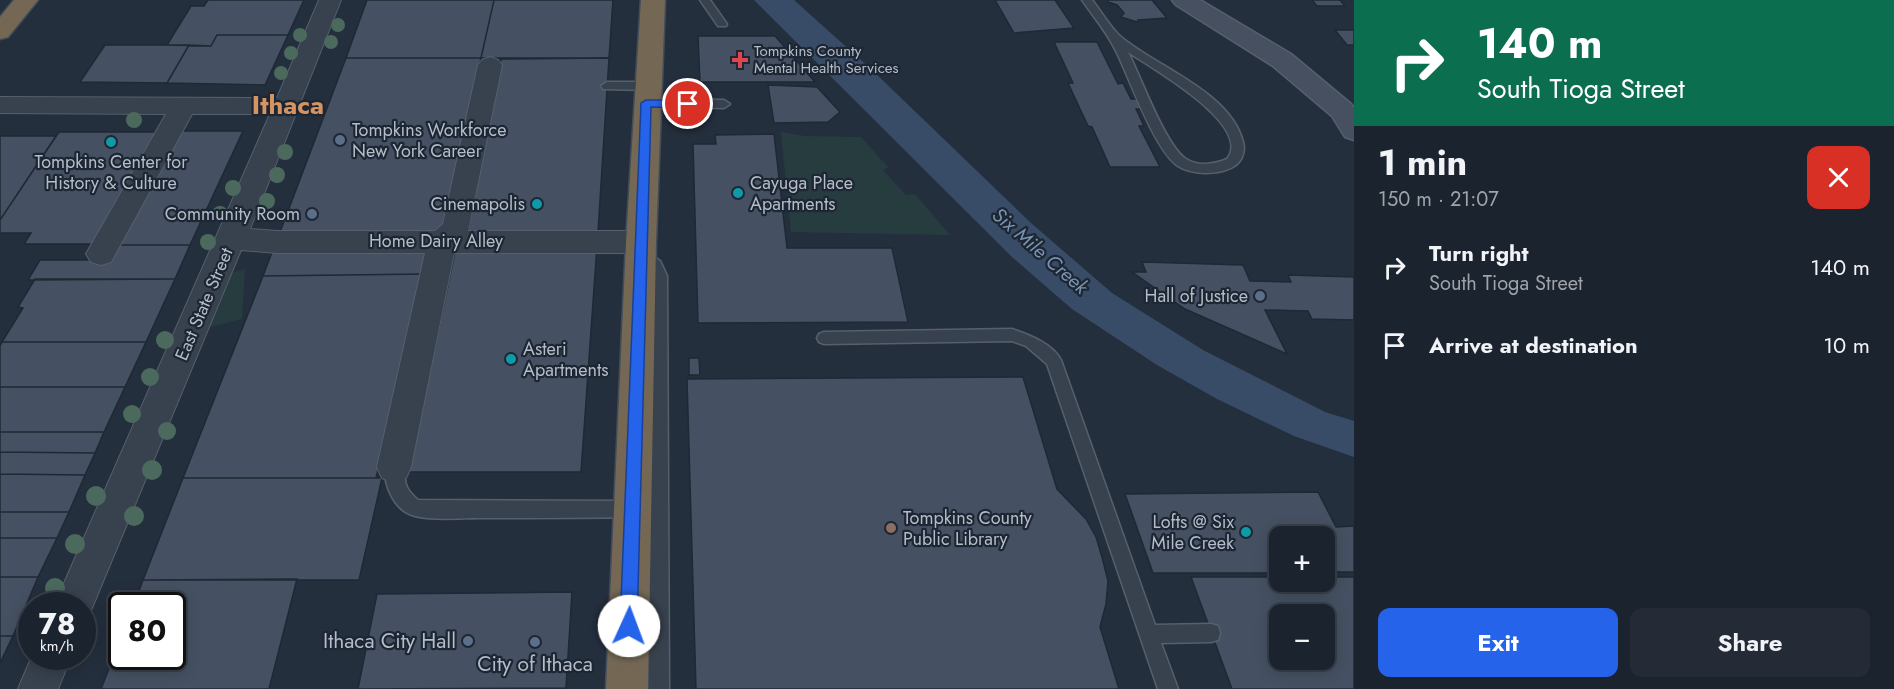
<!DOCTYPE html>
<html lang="en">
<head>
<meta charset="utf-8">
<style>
	:root { --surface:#1b232e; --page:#242b36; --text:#f1f3f6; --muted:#a0a4aa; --line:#39404a; --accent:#2563eb }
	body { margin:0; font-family:Jost,sans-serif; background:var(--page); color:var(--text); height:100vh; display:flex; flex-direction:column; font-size:22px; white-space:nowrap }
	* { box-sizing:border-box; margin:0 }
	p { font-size:20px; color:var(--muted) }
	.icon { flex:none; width:33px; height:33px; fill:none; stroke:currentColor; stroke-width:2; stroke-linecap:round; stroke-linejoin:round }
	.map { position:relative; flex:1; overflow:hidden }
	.details { display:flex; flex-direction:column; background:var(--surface); width:540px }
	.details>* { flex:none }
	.guide { background:#0b6e4f; color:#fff; overflow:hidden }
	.tools { position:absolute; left:1269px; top:526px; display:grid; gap:12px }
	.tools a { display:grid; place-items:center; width:66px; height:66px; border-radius:12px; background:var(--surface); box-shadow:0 3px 15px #0003,0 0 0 2px var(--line); font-size:30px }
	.speed { position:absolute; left:18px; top:592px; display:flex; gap:12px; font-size:30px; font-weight:700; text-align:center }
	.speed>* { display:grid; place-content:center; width:78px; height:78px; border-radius:50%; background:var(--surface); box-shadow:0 3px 15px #0003,0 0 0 2px var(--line); line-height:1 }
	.speed small { font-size:15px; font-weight:400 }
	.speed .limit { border:3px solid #111; border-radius:9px; background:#fff; color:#111 }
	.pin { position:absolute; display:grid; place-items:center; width:51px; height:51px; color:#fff; margin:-26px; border:3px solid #fff; border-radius:50%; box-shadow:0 2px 6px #0007 }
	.me { position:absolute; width:66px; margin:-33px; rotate:2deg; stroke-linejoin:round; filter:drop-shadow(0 0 4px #0008) }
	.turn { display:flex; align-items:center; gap:21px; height:126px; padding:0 24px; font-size:27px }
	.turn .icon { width:78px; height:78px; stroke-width:2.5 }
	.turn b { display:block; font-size:42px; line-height:51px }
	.round { display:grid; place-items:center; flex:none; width:63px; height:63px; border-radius:12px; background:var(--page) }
	.headline { display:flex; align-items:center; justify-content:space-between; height:102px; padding:0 24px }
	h1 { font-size:36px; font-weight:700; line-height:45px }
	.action { display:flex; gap:12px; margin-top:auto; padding:12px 24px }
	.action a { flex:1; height:69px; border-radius:12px; background:var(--accent); color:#fff; font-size:24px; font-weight:700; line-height:69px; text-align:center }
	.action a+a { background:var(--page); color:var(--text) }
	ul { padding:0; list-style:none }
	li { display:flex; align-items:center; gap:18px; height:78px; padding:0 24px }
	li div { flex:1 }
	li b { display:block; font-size:22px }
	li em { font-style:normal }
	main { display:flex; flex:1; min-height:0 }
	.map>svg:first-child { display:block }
	.green { fill:#263c3f }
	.water { fill:#394c67 }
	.building { fill:#455162; stroke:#1f2835; stroke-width:1.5; fill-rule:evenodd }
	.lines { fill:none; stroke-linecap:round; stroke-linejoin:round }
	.lane-casing { stroke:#565f6c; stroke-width:3 }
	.street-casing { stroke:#565f6c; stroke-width:2 }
	.secondary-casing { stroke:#565f6c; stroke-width:3 }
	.highway-casing { stroke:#434c59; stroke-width:3 }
	.lane { fill:#38414e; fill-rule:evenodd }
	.street { fill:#38414e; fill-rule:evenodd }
	.secondary { fill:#465061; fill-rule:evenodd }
	.highway { fill:#746855; fill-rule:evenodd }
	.tree { fill:#4b6a5d }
	.route { fill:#2563eb; stroke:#184099; stroke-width:1.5 }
	.health-dot { fill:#e0444e; stroke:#1d2633; stroke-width:2 }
	.service-dot { fill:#5c6f8a; stroke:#1d2633; stroke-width:2 }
	.culture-dot { fill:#0f9aa8; stroke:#1d2633; stroke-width:2 }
	.education-dot { fill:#8d6e63; stroke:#1d2633; stroke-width:2 }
	.labels { text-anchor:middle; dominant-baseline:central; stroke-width:4.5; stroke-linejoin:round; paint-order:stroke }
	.far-poi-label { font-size:15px; fill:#b4bcc9; stroke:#1d2633; text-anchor:start }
	.poi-label { font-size:18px; fill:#b4bcc9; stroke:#1d2633; text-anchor:start }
	.street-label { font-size:18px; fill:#b4bcc9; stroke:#1d2633 }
	.water-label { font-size:20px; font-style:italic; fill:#7c92b1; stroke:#1d2633 }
	.near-poi-label { font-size:21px; fill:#b4bcc9; stroke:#1d2633; text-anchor:end }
	.far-town-label { font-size:26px; font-weight:bold; fill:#d59563; stroke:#1d2633 }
</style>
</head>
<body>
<main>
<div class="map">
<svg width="1354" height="689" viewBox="0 0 1354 689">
	<rect width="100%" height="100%" fill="#242f3e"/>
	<!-- green -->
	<path class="green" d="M781,132L805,136L861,137L888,167L883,170L906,195L915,194L950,235L791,232Z
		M245,269L242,319L202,329L207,280Z"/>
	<!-- water -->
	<path class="water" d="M754,0H794L872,70L1031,223L1112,293L1203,350L1325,412L1354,421V457L1294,436L1217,399L1157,365L1072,309L1012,257Z"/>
	<!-- building -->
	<path class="building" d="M208,0H304L288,35H217L211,46L167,45L191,6H204Z
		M367,0H494L481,58H346Z
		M494,0H613L609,58H481Z
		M995,0H1055L1074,28L1014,33Z
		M1109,0H1152L1167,18L1138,20L1137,22L1121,17L1124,13L1117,5L1108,2Z
		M1312,0H1340L1345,6H1317Z
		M1335,30H1354V45H1347Z
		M217,35H288L265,85L167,83L189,45L211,46Z
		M698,36H775L815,82H700Z
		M1054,42H1097L1118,84L1123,83L1131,99H1139L1145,109H1136L1144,126H1139L1160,167H1110L1092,127L1088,126L1068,83H1073Z
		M105,45H189L167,83L80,82Z
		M346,58H481L446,233L280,232Z
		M609,58L598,232L468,233L501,59Z
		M768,85L817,87L840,112L828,122L774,123Z
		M172,131H243L190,245H110Z
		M59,132H164L103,244H24L31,233H0V220Z
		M774,134L787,248H892L908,322L698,323L693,144H716L715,135Z
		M0,136H56L0,220Z
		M110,245H190L175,279L28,280L40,260H103Z
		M597,246L581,472H409L456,247Z
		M430,251L425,274L263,276L272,252Z
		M1142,262L1243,265L1250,281L1291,282L1288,275L1354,277V320L1312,319L1308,311L1265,310L1287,354L1185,309L1132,272H1146Z
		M425,274L376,478H183L263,276Z
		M35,279H175L146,342H2L23,308L18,307Z
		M2,342H146L125,387H0V346Z
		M689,358H699L700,375H689Z
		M1023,377L1057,489L1086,519L1096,537L1102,557L1108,581L1106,604L1100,627L1119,689H696L687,379Z
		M0,387H125L104,432H0Z
		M0,432H104L95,453L0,452Z
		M0,452L95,453L85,475L0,474Z
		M0,474L85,475L69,512H0Z
		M183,478H382L359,580H143Z
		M1318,492L1336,527L1354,526V572H1324V537H1280V573H1153L1125,494Z
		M0,512H69L57,538H0Z
		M0,538H57L38,577H0Z
		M0,577H38L13,636H0Z
		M1191,577H1280V582H1324V577H1354V689H1232ZM1280,615H1324V660H1280Z
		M297,579L269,689H101L122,635V657H172V606H133L143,580Z
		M572,592L566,688L358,689L377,594Z
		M0,636H13L0,663Z"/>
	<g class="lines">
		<!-- lane casing -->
		<g class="lane-casing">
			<path id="lane" d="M700,0H710L727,24L726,26H718Z
				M1082,0H1092C1101,11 1110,27 1120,36C1156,67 1231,92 1243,142C1246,153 1241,163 1231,168C1216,175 1192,175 1178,166C1154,150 1129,76 1115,49C1106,31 1093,16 1082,0ZM1128,52C1151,68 1254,125 1227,159C1215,164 1198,167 1186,159C1165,145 1141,77 1128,52Z
				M607,82H647L653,86L647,90L603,89L601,86Z
				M646,99L724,100L730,104L724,108L642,106L640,103Z
				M641,248L660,261L667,276L669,689H649L653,276L650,268L634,253Z
				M1012,329C1029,335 1052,343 1061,360L1155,625L1211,624L1218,626L1220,633L1218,640L1211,642L1161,643L1178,689H1158L1047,364L1026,346L1012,341L824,344L819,342L817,338L819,334L824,332Z
				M394,459L400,462C409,481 399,483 418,500L632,501L638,503L641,509L638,515L632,517C581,518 531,518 480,518C461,518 429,521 412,515C393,509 380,479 388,462Z"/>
		</g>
		<!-- street casing -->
		<g class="street-casing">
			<path id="street" d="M319,0H341L250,229L277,231H435L443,224L478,65L482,60L490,57L498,60L502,65L468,231H641L651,234L655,242L651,250L641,253H454L411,467L406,478L394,483L382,478L377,467L425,253H277L241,250L87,620L82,621V606H54L270,114H192L111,262L101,265L91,262L86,254L166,114L0,113V97L277,98Z
				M32,656L71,657L58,689H18Z"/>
		</g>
		<!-- secondary casing -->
		<g class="secondary-casing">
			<path id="secondary" d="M1172,0H1200L1291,54L1351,104L1354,108V140L1345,137L1332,116L1273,66L1176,5Z"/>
		</g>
		<!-- highway casing -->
		<g class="highway-casing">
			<path id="highway" d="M14,0H38L8,37L0,39V17Z
				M641,0H665L656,242L648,689H606L626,242Z"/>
		</g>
		<!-- lane -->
		<use href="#lane" class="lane"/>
		<!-- street -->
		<use href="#street" class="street"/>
		<!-- secondary -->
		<use href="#secondary" class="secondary"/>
		<!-- highway -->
		<use href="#highway" class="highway"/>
	</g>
	<!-- trees -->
	<g class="tree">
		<circle cx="338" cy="25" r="7"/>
		<circle cx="300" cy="35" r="7"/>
		<circle cx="331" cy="42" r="7"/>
		<circle cx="291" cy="53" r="7"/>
		<circle cx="281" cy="73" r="7"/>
		<circle cx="134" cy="120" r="8"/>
		<circle cx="285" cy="152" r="8"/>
		<circle cx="277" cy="175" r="8"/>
		<circle cx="233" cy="188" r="8"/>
		<circle cx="267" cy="201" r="8"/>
		<circle cx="220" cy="214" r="8"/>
		<circle cx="208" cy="242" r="8"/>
		<circle cx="165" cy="340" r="9"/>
		<circle cx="150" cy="377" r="9"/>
		<circle cx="132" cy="414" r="9"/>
		<circle cx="167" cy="431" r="9"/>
		<circle cx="152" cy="470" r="10"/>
		<circle cx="96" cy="496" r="10"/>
		<circle cx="134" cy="516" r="10"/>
		<circle cx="75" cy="544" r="10"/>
		<circle cx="55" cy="588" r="10"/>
	</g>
	<!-- route -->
	<path class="route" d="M646,100H688L694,104L688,108L651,107L637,626L635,632L629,634L623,632L620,626L641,103Z"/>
	<!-- markers -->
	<path class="health-dot" d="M737 51h6v6h6v6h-6v6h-6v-6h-6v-6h6z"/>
	<g class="service-dot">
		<circle cx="340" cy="140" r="6"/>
		<circle cx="312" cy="214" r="6"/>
		<circle cx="1260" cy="296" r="6"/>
		<circle cx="468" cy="641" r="6"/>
		<circle cx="535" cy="642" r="6"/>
	</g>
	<g class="culture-dot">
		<circle cx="111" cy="142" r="6"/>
		<circle cx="738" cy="193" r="6"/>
		<circle cx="537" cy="204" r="6"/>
		<circle cx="511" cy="359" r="6"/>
		<circle cx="1246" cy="532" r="6"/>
	</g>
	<circle class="education-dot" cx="891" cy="528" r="6"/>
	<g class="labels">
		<!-- far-poi labels -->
		<g class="far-poi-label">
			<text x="754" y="51">Tompkins County<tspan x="754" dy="17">Mental Health Services</tspan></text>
		</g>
		<!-- poi labels -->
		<g class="poi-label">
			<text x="352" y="130">Tompkins Workforce<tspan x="352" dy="21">New York Career</tspan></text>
			<text x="111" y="162" text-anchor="middle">Tompkins Center for<tspan x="111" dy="21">History &amp; Culture</tspan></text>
			<text x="750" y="183">Cayuga Place<tspan x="750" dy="21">Apartments</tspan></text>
			<text x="525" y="204" text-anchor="end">Cinemapolis</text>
			<text x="300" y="214" text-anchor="end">Community Room</text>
			<text x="1248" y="296" text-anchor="end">Hall of Justice</text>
			<text x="523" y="349">Asteri<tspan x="523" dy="21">Apartments</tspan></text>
			<text x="903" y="518">Tompkins County<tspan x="903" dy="21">Public Library</tspan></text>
			<text x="1234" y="522" text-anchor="end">Lofts @ Six<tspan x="1234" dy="21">Mile Creek</tspan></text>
		</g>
		<!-- street labels -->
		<g class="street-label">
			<text x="436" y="241">Home Dairy Alley</text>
			<text transform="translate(204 304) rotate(-67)">East State Street</text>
		</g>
		<!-- water labels -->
		<g class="water-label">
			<text transform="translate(1040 251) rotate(41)">Six Mile Creek</text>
		</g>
		<!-- near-poi labels -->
		<g class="near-poi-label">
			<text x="456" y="641">Ithaca City Hall</text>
			<text x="535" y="664" text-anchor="middle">City of Ithaca</text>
		</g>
		<!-- far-town labels -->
		<g class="far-town-label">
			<text x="288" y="105">Ithaca</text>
		</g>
	</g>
</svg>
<div class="tools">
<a>+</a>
<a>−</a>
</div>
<div class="speed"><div>78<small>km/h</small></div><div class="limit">80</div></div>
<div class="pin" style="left:688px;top:104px;background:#d93025"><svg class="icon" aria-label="arrive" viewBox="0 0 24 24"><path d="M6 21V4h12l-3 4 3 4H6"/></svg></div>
<svg class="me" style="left:629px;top:626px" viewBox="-20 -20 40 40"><circle r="19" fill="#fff"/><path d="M0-13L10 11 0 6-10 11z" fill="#2563eb"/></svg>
</div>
<section class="details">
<div class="guide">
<div class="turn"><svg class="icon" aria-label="right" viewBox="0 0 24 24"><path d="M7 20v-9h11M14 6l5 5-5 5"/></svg><div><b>140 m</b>South Tioga Street</div></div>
</div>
<div class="headline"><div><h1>1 min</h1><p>150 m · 21:07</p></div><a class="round" style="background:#d93025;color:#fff"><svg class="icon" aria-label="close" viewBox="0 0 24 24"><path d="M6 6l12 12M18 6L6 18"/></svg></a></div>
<ul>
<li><svg class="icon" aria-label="right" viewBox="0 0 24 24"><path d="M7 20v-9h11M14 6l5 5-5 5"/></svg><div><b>Turn right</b><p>South Tioga Street</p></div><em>140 m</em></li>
<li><svg class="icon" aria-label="arrive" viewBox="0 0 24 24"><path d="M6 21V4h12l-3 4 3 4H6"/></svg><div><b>Arrive at destination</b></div><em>10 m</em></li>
</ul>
<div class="action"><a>Exit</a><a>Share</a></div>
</section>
</main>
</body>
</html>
